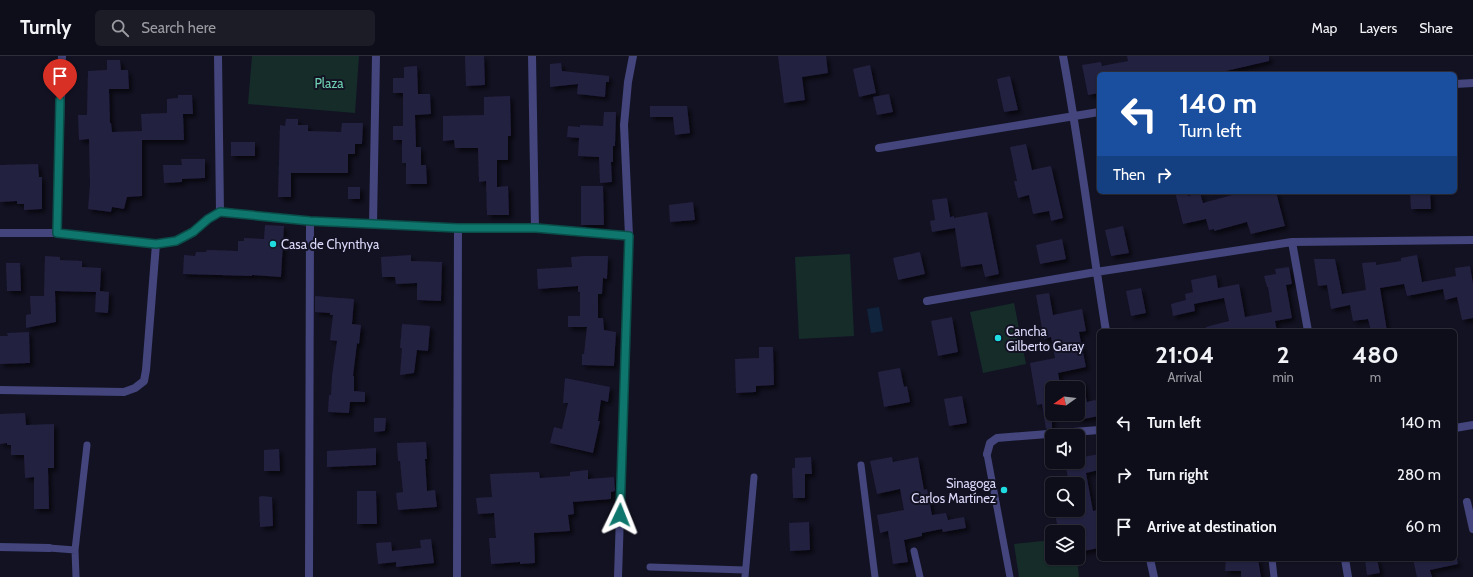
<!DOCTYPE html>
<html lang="en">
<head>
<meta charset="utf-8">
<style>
	:root { --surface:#0e0e1a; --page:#1c1c27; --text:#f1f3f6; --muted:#9b9ca2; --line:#2e2e39 }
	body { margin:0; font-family:Cabin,sans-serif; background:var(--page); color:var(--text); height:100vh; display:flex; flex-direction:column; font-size:15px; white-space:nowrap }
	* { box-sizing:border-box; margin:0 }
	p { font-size:13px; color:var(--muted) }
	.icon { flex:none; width:22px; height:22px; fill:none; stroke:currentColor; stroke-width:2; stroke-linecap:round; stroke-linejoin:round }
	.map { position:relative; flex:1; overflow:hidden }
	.side { position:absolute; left:1097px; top:273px; width:360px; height:232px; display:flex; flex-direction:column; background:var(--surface); border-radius:6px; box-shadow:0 1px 3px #0004,0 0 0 1px var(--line) }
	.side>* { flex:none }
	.hud { position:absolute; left:1097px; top:16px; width:360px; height:122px; border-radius:6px; box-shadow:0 1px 3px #0004,0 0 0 1px var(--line); background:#1a4fa0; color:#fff; overflow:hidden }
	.needle { width:26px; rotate:256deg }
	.tools { position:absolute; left:1045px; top:325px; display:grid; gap:8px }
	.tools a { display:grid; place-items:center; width:40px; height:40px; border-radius:6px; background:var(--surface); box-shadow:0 1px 3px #0004,0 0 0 1px var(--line); font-size:20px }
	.pin { position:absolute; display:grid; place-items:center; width:34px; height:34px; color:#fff; margin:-41px -17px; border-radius:50% 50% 50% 0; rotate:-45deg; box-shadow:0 0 4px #0007 }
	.pin .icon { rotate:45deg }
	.me { position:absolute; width:44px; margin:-22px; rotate:2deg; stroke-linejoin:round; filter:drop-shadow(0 0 3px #0008) }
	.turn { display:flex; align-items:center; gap:14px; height:84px; padding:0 16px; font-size:18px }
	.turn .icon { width:52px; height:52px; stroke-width:2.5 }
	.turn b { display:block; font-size:28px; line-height:34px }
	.then { display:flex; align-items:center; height:38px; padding:0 16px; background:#0003; gap:8px; font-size:15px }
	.eta { display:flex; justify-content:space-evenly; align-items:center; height:68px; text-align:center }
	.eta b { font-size:24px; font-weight:700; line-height:28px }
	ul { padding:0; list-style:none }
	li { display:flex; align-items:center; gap:12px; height:52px; padding:0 16px }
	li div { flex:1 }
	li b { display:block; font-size:15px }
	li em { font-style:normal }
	header { display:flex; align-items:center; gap:24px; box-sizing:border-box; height:56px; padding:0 20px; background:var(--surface); border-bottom:1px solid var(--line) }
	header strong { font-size:19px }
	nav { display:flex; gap:22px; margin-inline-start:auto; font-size:14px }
	.search { width:280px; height:36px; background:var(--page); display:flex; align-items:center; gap:10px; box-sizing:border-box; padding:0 14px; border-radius:6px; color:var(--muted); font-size:15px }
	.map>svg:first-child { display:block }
	.green { fill:#152c29 }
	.water { fill:#11243d }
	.building { fill:#242041; filter:url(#shadow) }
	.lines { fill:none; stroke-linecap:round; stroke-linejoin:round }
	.service { stroke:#43457c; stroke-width:7 }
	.minor { stroke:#43457c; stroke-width:8 }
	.tertiary { stroke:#43457c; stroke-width:8 }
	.route-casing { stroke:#0a4d48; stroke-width:10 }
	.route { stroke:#0f766e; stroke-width:7 }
	.poi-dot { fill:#1fdce0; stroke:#131223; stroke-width:1.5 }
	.labels { text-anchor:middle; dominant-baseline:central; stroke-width:4; stroke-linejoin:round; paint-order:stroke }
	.park-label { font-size:13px; fill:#6ed0b0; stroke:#131223 }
	.poi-label { font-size:13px; fill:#dad9fa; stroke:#131223; text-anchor:start }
</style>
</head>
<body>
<header>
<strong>Turnly</strong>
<div class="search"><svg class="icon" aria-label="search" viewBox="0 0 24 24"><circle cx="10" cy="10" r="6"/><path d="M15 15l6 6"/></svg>Search here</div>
<nav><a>Map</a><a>Layers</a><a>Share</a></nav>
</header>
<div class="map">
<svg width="1473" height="521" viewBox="0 0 1473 521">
	<defs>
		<filter id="shadow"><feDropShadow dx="3.5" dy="3.5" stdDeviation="2" flood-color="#0009"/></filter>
	</defs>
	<rect width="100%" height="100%" fill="#131223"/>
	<!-- green -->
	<path class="green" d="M252,0H359L355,57L248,48Z
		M850,198L854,280L799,283L795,201Z
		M1014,247L1026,308L983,317L970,256Z
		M1052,484V502H1077L1079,521H1019L1014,488Z"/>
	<!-- water -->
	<path class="water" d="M879,251L883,275L871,277L867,253Z"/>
	<!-- building -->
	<path class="building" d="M465,0H484L485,29L466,30Z
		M778,0H826L828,17L802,21L805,44L784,47Z
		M1127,0H1269V5L1213,18H1099V37L1088,39L1082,9L1101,6L1102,10L1128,5Z
		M107,4H120L121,14H128L129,33H109L110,67H111L112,76L142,75L141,58L167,57V43L178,42V39H192L193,58H183L184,84H142V82V140L127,141L124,153L112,151L111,156L88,153L90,129L89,83L79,84L78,59H87L88,15L107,14Z
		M561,7L562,15L609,20V26H606L605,41L577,38L578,28L550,31V8Z
		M870,9L876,37L859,41L853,13Z
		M417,10L418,38H430L431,58L415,59L416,91H421V109H426L427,128H406V107H402V84H393V70H403V37H393V22H404V11Z
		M1010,20L1018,54L1004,56L997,23Z
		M889,38L893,56L877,59L873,41Z
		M510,40L511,80H508V104H497V131L508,130L509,159H487L486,125L479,126L478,92H455L454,84L443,85V60L484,59V41Z
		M650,50H687L690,77L675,79L673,61H650Z
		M604,56H616L615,90H613V106H611L612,126L600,127L599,101L578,100L579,82L567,81L568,70L580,71V69L603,70Z
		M286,63H298V69H308V75L341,76L342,67H363L362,88H355V98H348V117H291V141H278L280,69L285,70Z
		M231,86H255V100H231Z
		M1026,88L1032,114L1051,110L1063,162L1051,165L1049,155L1033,158L1029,139L1018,142L1014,125H1017L1010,91Z
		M181,103H205V122L182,123V126L164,127L163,109H182Z
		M38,108L39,121H42V153L24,154V148H17V145L0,146V109Z
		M581,130H603L604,169H581Z
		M348,131H360V143H348Z
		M1175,136H1187L1188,140L1200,137L1203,147L1236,138L1235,136H1251L1252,139L1265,136H1276L1285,170L1251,178L1247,166L1214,175V173L1209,174L1206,163L1183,168Z
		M1410,136H1430L1431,153H1411Z
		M947,142L950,161L954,160V162L987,156L999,218L985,221L982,208L961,211L955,172L932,176L930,165L935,164L932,144Z
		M693,146L695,164L670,166L669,149Z
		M265,169L284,170L281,221L252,219V220L183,218L184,199L195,200L196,196H206L207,194L238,195V185H244V182L264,183Z
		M1123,170L1129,197L1111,200L1105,174Z
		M1062,183L1066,203L1040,208L1036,189Z
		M920,196L925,218L898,224L893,202Z
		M411,199V205L442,206L441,245L417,244V227L396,228L395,221H382L381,201Z
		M1417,199L1422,226L1456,220L1455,212L1470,210L1473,228V262L1462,264L1457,241L1445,244L1443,233L1407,240L1404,228L1380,232L1387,275H1371L1368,263L1353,265L1350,249L1331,253L1327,229L1318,230L1314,203H1335L1342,238L1366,234L1362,207L1376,206V209L1401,205V202Z
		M45,200L60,201V204L82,205V211L101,212L100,235L109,236L108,257L95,256L96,236L55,235L56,266L26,272V259L31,258L30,240H44Z
		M584,200H608L607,223L603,222L602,238H598V262H603L604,274L616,276L614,310L582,309V298H584L587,271H568V260H580V236H578V230L538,233L537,213L572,211L571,201Z
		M6,207H20L21,235H7Z
		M1289,211L1292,228L1286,229L1292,262L1275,265L1277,275H1206V271L1229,265L1224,242L1194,248L1195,255L1173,260L1171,248L1186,244L1185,238L1193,236L1191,224L1216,219L1218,232L1239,228L1245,261L1272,256L1268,231H1267L1264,220L1276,218L1275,213Z
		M1141,232L1146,257L1131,260L1126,235Z
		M1049,237L1053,259L1082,253L1086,275L1079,276L1086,311L1058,317L1061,332H1052V372L1046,373L1042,348L1037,349L1030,307L1055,302L1051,281L1044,283L1036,239Z
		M315,240L354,243L352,268L361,269L359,288L357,287L353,320H354V335L365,336V346H350L349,357L328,356L329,339H331L332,320L337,285L330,284L333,259H330V257L315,256Z
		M952,261L958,296L938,300L931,265Z
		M402,268L430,270L428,295L417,294L414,317L400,319L402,292H400Z
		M29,276L30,307L0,308V280H8L7,277Z
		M759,291H773L774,329L756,330V336L736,337L735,303L759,302Z
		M900,312L904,331L907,330L910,346L884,351L878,316Z
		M565,322L610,331L608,346L601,344L598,365H600L593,397L550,387L554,371L562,373L568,347H563Z
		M1083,325L1087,346L1095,344L1099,347V360L1078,364V326Z
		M962,340L967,367L949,370L944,343Z
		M25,357L26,369L54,368V412H48L49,453H34V421L25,422L24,399H11V389H7V387L0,388V358Z
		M374,362H386L385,375L374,376Z
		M426,386L427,403H425L427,435L435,434L437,451L398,454L396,437L403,436L400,405H398L397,387Z
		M376,392V409L327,411V395Z
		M279,393L280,415H264V394Z
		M1099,398V414L1086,417L1093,455L1097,454L1099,467V492L1078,496V476H1059L1054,454H1078V420L1068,422L1065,406H1078V402Z
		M811,401L812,418H805V442H793L792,412H795V402Z
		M892,401L893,406L918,401L924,434L927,433L932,459L946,457L948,464L964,461L966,472L943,476L942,473L922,477V480L904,484L908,506L893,508L888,475L880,477L877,459L904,454L900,433L877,438L870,405Z
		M588,414V423L614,421L615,435L611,436V443L573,446L574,458L568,459L570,475L534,477L535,507L520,508V506L491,508L489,482H496L494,457L478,458L476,442L492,441L490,418L539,416L540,422L570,420V416Z
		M357,435H376L377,468H357Z
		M262,440L272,441L273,470L260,471L259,441Z
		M809,466L810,494L790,495L789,467Z
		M431,483L434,507L396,511V506L378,508L376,487L391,486L392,495L421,492L420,484Z
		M1226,503H1258L1261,521H1241V515H1225Z
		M1365,503H1377L1380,517L1367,519Z
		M1413,503H1457L1458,508L1430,514L1432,521H1417Z"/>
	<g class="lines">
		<!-- service -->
		<path class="service" d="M987,398L1010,521
			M861,409L875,521
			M49,492L75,494
			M914,495L920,521
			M1272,503L1274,521
			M650,511L745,514
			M76,521L75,494L87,389
			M745,521L754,421"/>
		<!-- minor -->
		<path class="minor" d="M218,0L220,156
			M532,0L535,172
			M1063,0C1080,91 1091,183 1106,275
			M1455,28L1473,27
			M879,92L1099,56
			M373,168L376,0
			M0,177H57L156,188L176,185L193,176L208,163L220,156L310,165L458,172H535L629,180
			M57,177L62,0
			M1292,186L1308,275
			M927,245L1096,216L1292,186L1473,184
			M0,334L124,336L135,332L144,325L146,314L156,188
			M1455,372L1473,369
			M987,398L990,387L997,382L1099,374
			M1467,446L1473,473
			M0,491L49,492
			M1150,503L1154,521
			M1345,503L1348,521
			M309,521L310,165
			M457,521L458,172"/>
		<!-- tertiary -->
		<path class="tertiary" d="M618,521L629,180L624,69L628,26L633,0"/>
	</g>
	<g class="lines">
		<!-- route casing -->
		<g class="route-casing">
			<path id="route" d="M60,44L57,177L156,188L176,185L193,176L208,163L220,156L310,165L458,172H536L629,180L620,459"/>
		</g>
		<!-- route -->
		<use href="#route" class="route"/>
	</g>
	<!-- markers -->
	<g class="poi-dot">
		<circle cx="273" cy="188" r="4"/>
		<circle cx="998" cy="282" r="4"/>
		<circle cx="1004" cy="434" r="4"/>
	</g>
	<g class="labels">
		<!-- park labels -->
		<g class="park-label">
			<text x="329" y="27">Plaza</text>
		</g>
		<!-- poi labels -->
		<g class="poi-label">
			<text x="281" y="188">Casa de Chynthya</text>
			<text x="1006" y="275">Cancha<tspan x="1006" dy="15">Gilberto Garay</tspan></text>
			<text x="996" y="427" text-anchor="end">Sinagoga<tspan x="996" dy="15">Carlos Martínez</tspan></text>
		</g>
	</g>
</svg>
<div class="tools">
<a><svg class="needle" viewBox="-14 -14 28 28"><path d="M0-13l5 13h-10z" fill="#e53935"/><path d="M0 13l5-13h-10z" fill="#9b9ca2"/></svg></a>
<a><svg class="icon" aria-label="sound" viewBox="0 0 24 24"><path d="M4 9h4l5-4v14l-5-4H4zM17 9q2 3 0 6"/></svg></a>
<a><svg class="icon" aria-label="search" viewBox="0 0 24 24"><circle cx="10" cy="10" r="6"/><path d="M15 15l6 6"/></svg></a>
<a><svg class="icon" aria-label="layers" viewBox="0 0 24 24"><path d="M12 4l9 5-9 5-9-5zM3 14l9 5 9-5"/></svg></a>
</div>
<div class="pin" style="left:60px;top:44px;background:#d93025"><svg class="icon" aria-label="arrive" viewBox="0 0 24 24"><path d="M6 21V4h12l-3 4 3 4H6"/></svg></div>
<svg class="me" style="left:620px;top:459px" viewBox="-20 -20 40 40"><path d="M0-17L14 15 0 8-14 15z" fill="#0f766e" stroke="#fff" stroke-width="4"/></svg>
<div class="hud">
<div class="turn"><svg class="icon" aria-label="left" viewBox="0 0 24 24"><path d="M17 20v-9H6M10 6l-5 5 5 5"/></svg><div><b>140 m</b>Turn left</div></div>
<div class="then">Then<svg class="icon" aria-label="right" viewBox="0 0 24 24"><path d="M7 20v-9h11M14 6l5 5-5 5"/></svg></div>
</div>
<section class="side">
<div class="eta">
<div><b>21:04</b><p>Arrival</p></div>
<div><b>2</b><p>min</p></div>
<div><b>480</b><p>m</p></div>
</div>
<ul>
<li><svg class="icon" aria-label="left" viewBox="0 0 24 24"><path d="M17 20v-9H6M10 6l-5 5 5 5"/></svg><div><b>Turn left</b></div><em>140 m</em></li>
<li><svg class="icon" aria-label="right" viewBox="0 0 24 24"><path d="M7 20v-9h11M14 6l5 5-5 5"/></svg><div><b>Turn right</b></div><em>280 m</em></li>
<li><svg class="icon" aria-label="arrive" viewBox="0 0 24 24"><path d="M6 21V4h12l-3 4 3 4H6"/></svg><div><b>Arrive at destination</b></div><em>60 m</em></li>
</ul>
</section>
</div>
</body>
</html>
